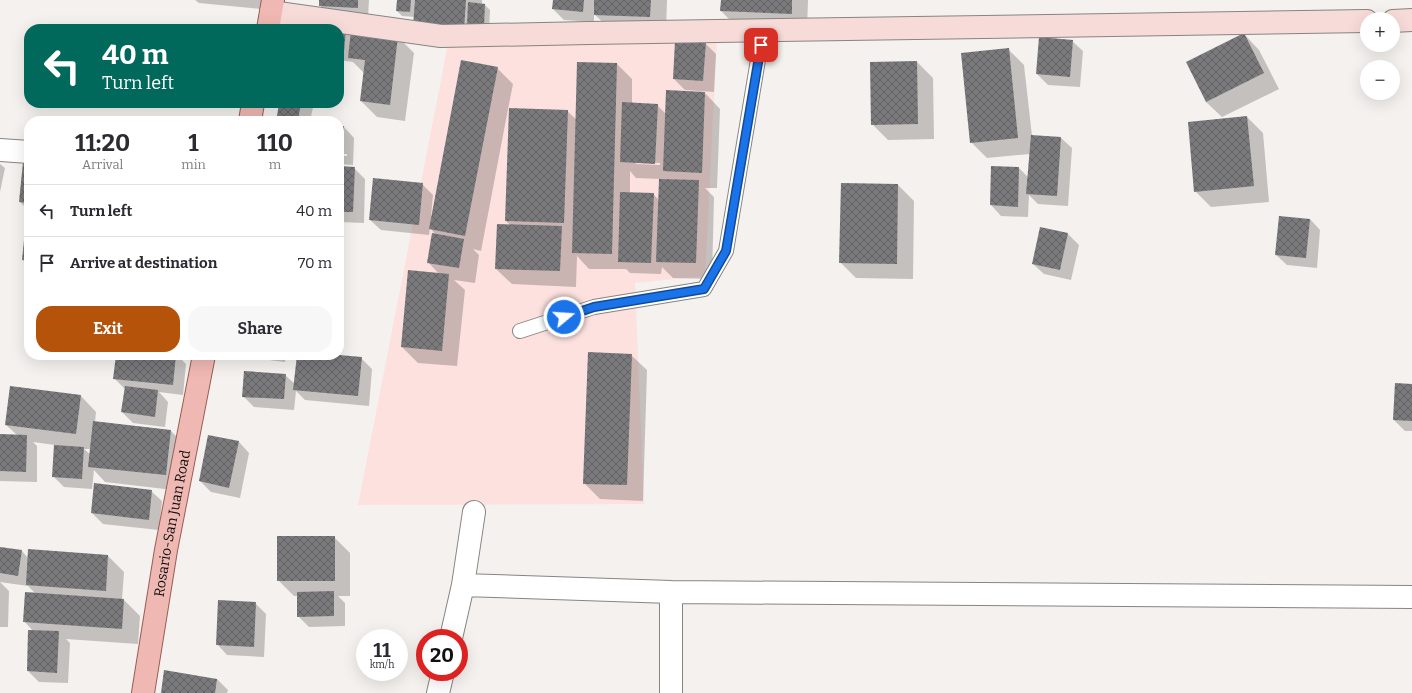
<!DOCTYPE html>
<html lang="en">
<head>
<meta charset="utf-8">
<style>
	:root { --surface:#fff; --page:#f7f7f7; --text:#2b2b33; --muted:#7c7c81; --line:#e1e1e2; --accent:#b45309 }
	body { margin:0; font-family:Bitter,serif; background:var(--page); color:var(--text); height:100vh; display:flex; flex-direction:column; font-size:15px; white-space:nowrap }
	* { box-sizing:border-box; margin:0 }
	p { font-size:13px; color:var(--muted) }
	.icon { flex:none; width:22px; height:22px; fill:none; stroke:currentColor; stroke-width:2; stroke-linecap:round; stroke-linejoin:round }
	.map { position:relative; flex:1; overflow:hidden }
	.drawer { position:absolute; left:24px; top:116px; width:320px; height:244px; display:flex; flex-direction:column; background:var(--surface); border-radius:16px; box-shadow:0 4px 16px #0002 }
	.drawer>* { flex:none }
	.banner { position:absolute; left:24px; top:24px; width:320px; height:84px; border-radius:16px; box-shadow:0 4px 16px #0002; background:#00695c; color:#fff; overflow:hidden }
	.controls { position:absolute; left:1360px; top:12px; display:grid; gap:8px }
	.controls a { display:grid; place-items:center; width:40px; height:40px; border-radius:50%; background:var(--surface); box-shadow:0 4px 16px #0002; font-size:20px }
	.speed { position:absolute; left:356px; top:629px; display:flex; gap:8px; font-size:20px; font-weight:700; text-align:center }
	.speed>* { display:grid; place-content:center; width:52px; height:52px; border-radius:50%; background:var(--surface); box-shadow:0 4px 16px #0002; line-height:1 }
	.speed small { font-size:10px; font-weight:400 }
	.speed .limit { border:6px solid #d22; background:#fff; color:#111 }
	.pin { position:absolute; display:grid; place-items:center; width:34px; height:34px; color:#fff; margin:-17px; border-radius:8px; box-shadow:0 2px 6px #0006 }
	.me { position:absolute; width:44px; margin:-22px; rotate:72deg; stroke-linejoin:round; filter:drop-shadow(0 0 3px #0008) }
	.turn { display:flex; align-items:center; gap:14px; height:84px; padding:0 12px; font-size:18px }
	.turn .icon { width:52px; height:52px; stroke-width:2.5 }
	.turn b { display:block; font-size:28px; line-height:34px }
	.eta { display:flex; justify-content:space-evenly; align-items:center; height:68px; text-align:center }
	.eta b { font-size:24px; font-weight:700; line-height:28px }
	.action { display:flex; gap:8px; margin-top:auto; padding:8px 12px }
	.action a { flex:1; height:46px; border-radius:16px; background:var(--accent); color:#fff; font-size:16px; font-weight:700; line-height:46px; text-align:center }
	.action a+a { background:var(--page); color:var(--text) }
	ul { padding:0; list-style:none }
	li { display:flex; align-items:center; gap:12px; height:52px; padding:0 12px; border-top:1px solid var(--line) }
	li div { flex:1 }
	li b { display:block; font-size:15px }
	li em { font-style:normal }
	.map>svg:first-child { display:block }
	.education { fill:#fce1df }
	.shadow { fill:#0003; fill-rule:evenodd }
	.building { fill:url(#building-cross-hatch) }
	.lines { fill:none; stroke-linecap:round; stroke-linejoin:round }
	.lane-casing { stroke:#878481; stroke-width:16 }
	.street-casing { stroke:#878481; stroke-width:24 }
	.secondary-casing { stroke:#878481; stroke-width:24 }
	.primary-casing { stroke:#995d58; stroke-width:24 }
	.lane { stroke:#fff; stroke-width:14 }
	.street { stroke:#fff; stroke-width:22 }
	.secondary { stroke:#f7dbd9; stroke-width:22 }
	.primary { stroke:#efb8b3; stroke-width:22 }
	.route-casing { stroke:#114b97; stroke-width:10 }
	.route { stroke:#1a73e8; stroke-width:7 }
	.labels { text-anchor:middle; dominant-baseline:central; stroke-width:3; stroke-linejoin:round; paint-order:stroke }
	.street-label { font-size:14px; fill:#0f0e0d; stroke:#fff }
</style>
</head>
<body>
<div class="map">
<svg width="1412" height="693" viewBox="0 0 1412 693">
	<defs>
		<pattern id="building-cross-hatch" width="8" height="8" patternUnits="userSpaceOnUse"><rect width="8" height="8" fill="#7a7a7d"/><path d="M0 0l8 8M0 8l8-8" fill="none" stroke="#626265"/></pattern>
	</defs>
	<rect width="100%" height="100%" fill="#f4f1ee"/>
	<!-- education -->
	<path class="education" d="M717,38L705,276L635,283L644,504L358,505L449,39Z"/>
	<!-- shadow -->
	<path class="shadow" d="M195,0H262L261,9L199,3Z
		M320,0H369L368,18L331,16L320,5Z
		M398,0H482V4L485,5L490,10L489,31L415,17L402,16L397,11Z
		M554,0H667L666,32L611,30L594,14V22L564,20L553,9Z
		M722,0H808L807,29L737,27L721,11Z
		M339,29L346,30L352,35L398,37L414,53L405,121L377,117L361,101L364,73L353,62L339,60Z
		M1244,34L1259,50L1279,89L1222,117L1206,102Z
		M1072,41L1083,51L1080,87L1048,85L1037,74Z
		M705,43L716,54L714,92L685,90L674,79Z
		M1008,49L1024,65L1032,136L1061,138L1072,148L1068,206L1038,204L1029,195L1028,217L1001,216L991,205L992,167L1019,168L1029,178L1030,154L987,158L971,142Z
		M917,62L933,78L934,139L888,140L872,124Z
		M617,64L632,79V104L657,105L666,114L705,93L720,109L717,188H705L714,197L712,279L673,278L662,267L661,274L630,273L626,269H589L577,256L576,287L512,284L496,269L511,226L506,221L510,109H508L481,251L473,249L479,255L475,283L454,280L465,290L457,366L418,363L402,347L439,274L428,262L436,235L430,228L429,235L381,230L370,220L422,184L433,195L431,216H433L497,68L513,84L508,109L567,111L577,120ZM636,162L660,163V165L636,164ZM630,171L636,178L660,179L659,200L653,194L630,193Z
		M280,103H314L310,121H283L278,116Z
		M1247,117L1263,133L1269,202L1211,207L1195,191Z
		M339,127H344L354,138L353,165L339,164V156H347V154H339Z
		M29,163V211L20,202Z
		M0,164L5,168L0,192Z
		M339,167L354,168L365,179L364,223L339,222Z
		M842,184L898,185L914,201L913,279L856,278L840,262Z
		M1310,219L1320,230L1317,268L1287,265L1276,255Z
		M29,232V266L23,260Z
		M1068,234L1079,245L1071,280L1044,274L1033,264Z
		M117,355H177L186,364L183,395L159,392L168,402L165,427L133,423L122,412L125,389L114,378Z
		M249,355H286L285,362L251,358Z
		M298,355H330L361,358L372,369L369,406L305,400L296,391L294,410L254,407L243,396L285,375L295,384Z
		M631,355L647,370L643,501L600,499L584,483Z
		M1412,385V431H1405L1394,420Z
		M81,396L96,412L95,422L171,431L187,447L182,491L105,482L94,470L92,489L64,487L53,476L55,445L33,442L37,446V482L0,481V435H17L6,425ZM84,449H91V455Z
		M239,442L249,453L240,498L211,492L200,481Z
		M151,491L162,501L159,530L103,524L92,513Z
		M334,537L350,553V596H338L345,603V626L309,627L298,616V596H294L278,580Z
		M0,548L22,551L28,558L108,556L124,572L122,600H124L140,616L138,644L66,639L70,643L68,683L39,682L28,671L33,631L24,621L36,594L28,586L0,582Z
		M0,582L9,591L8,627H0Z
		M255,603L266,614L264,657L227,655L217,644Z
		M217,679L228,690L227,693H162Z"/>
	<!-- building -->
	<path class="building" d="M319,0H358V8L319,6Z
		M397,0H411L410,12L396,11Z
		M415,0H466L464,29L413,26Z
		M553,0H584L583,12L552,9Z
		M594,0H651L650,17L594,15Z
		M721,0H792V14L720,11Z
		M468,2L485,4L484,26H467Z
		M339,28L346,29L344,52L339,51Z
		M351,30L398,36L390,105L360,101L365,60L348,58Z
		M1244,33L1264,73L1206,102L1186,62Z
		M1039,37L1073,40L1070,77L1036,74Z
		M675,41L706,42L703,81L673,79Z
		M1009,48L1018,138L970,143L961,53Z
		M461,60L498,67L465,236L429,229Z
		M917,61L918,124L871,125L870,62Z
		M577,62L617,63L612,254L572,253Z
		M666,90L705,92L702,173L663,171Z
		M622,102L658,104L655,164L620,162Z
		M279,103H301L298,120L277,116Z
		M509,108L568,110L564,223L505,221Z
		M1247,116L1254,186L1194,192L1188,122Z
		M339,126H344L342,155H339Z
		M1031,135L1061,137L1057,196L1026,194Z
		M23,162H29V203L19,202Z
		M339,166L355,167L353,212H339Z
		M991,166L1019,167L1018,207L990,205Z
		M373,178L423,183L419,225L369,220Z
		M659,179L699,180L696,263L656,262Z
		M841,183L898,184L897,264L839,263Z
		M620,192L654,193L651,263L618,262Z
		M1279,216L1310,219L1306,258L1275,255Z
		M497,224L562,226L560,271L495,269Z
		M1040,227L1068,233L1060,270L1032,264Z
		M25,230L29,231V261L22,260Z
		M432,233L464,239L459,268L427,263Z
		M408,270L449,274L442,351L401,347Z
		M588,352L632,354L627,485L583,484Z
		M116,355H176L173,385L113,379Z
		M297,355H339L362,357L358,396L293,390Z
		M244,371L286,374L284,399L242,397Z
		M1395,383L1412,384V421L1393,420Z
		M10,386L81,395L76,434L5,425Z
		M125,386L158,390L155,417L121,412Z
		M93,421L171,430L166,475L88,467Z
		M0,434L27,435L26,472L0,471Z
		M208,435L239,441L229,488L199,481Z
		M54,445L84,447L82,479L52,477Z
		M94,483L152,490L149,520L91,513Z
		M277,536H335V581H277Z
		M0,547L22,550L18,576L0,573Z
		M28,549L108,555L106,591L26,585Z
		M334,591V616L297,617V592Z
		M25,592L124,599L122,629L23,622Z
		M218,600L256,602L254,647L216,645Z
		M28,630L59,631L57,673L27,671Z
		M164,670L217,679L215,693H161Z"/>
	<g class="lines">
		<!-- lane casing -->
		<g class="lane-casing">
			<path id="lane" d="M520,331L594,307L704,289L726,251L763,30"/>
		</g>
		<!-- street casing -->
		<g class="street-casing">
			<path id="street" d="M0,150L29,152
				M463,585L671,592L1412,597
				M451,638L463,585L474,512
				M438,693L443,672
				M671,693V592"/>
		</g>
		<!-- secondary casing -->
		<g class="secondary-casing">
			<path id="secondary" d="M271,12L441,36L589,33L1367,21
				M1393,21L1412,20"/>
		</g>
		<!-- primary casing -->
		<g class="primary-casing">
			<g id="primary">
				<path d="M268,29L273,0"/>
				<path d="M250,121L253,103"/>
				<path id="s1" d="M143,693L166,550L204,355"/>
			</g>
		</g>
		<!-- lane -->
		<use href="#lane" class="lane"/>
		<!-- street -->
		<use href="#street" class="street"/>
		<!-- secondary -->
		<use href="#secondary" class="secondary"/>
		<!-- primary -->
		<use href="#primary" class="primary"/>
	</g>
	<g class="lines">
		<!-- route casing -->
		<g class="route-casing">
			<path id="route" d="M564,317L594,307L704,289L726,251L761,45"/>
		</g>
		<!-- route -->
		<use href="#route" class="route"/>
	</g>
	<g class="labels">
		<!-- street labels -->
		<g class="street-label">
			<text stroke="none"><textPath href="#s1" startOffset="172">Rosario-San Juan Road</textPath></text>
		</g>
	</g>
</svg>
<div class="controls">
<a>+</a>
<a>−</a>
</div>
<div class="speed"><div>11<small>km/h</small></div><div class="limit">20</div></div>
<div class="pin" style="left:761px;top:45px;background:#d93025"><svg class="icon" aria-label="arrive" viewBox="0 0 24 24"><path d="M6 21V4h12l-3 4 3 4H6"/></svg></div>
<svg class="me" style="left:564px;top:317px" viewBox="-20 -20 40 40"><circle r="17" fill="#1a73e8" stroke="#fff" stroke-width="3"/><path d="M0-11L8 9 0 5-8 9z" fill="#fff"/></svg>
<div class="banner">
<div class="turn"><svg class="icon" aria-label="left" viewBox="0 0 24 24"><path d="M17 20v-9H6M10 6l-5 5 5 5"/></svg><div><b>40 m</b>Turn left</div></div>
</div>
<section class="drawer">
<div class="eta">
<div><b>11:20</b><p>Arrival</p></div>
<div><b>1</b><p>min</p></div>
<div><b>110</b><p>m</p></div>
</div>
<ul>
<li><svg class="icon" aria-label="left" viewBox="0 0 24 24"><path d="M17 20v-9H6M10 6l-5 5 5 5"/></svg><div><b>Turn left</b></div><em>40 m</em></li>
<li><svg class="icon" aria-label="arrive" viewBox="0 0 24 24"><path d="M6 21V4h12l-3 4 3 4H6"/></svg><div><b>Arrive at destination</b></div><em>70 m</em></li>
</ul>
<div class="action"><a>Exit</a><a>Share</a></div>
</section>
</div>
</body>
</html>
